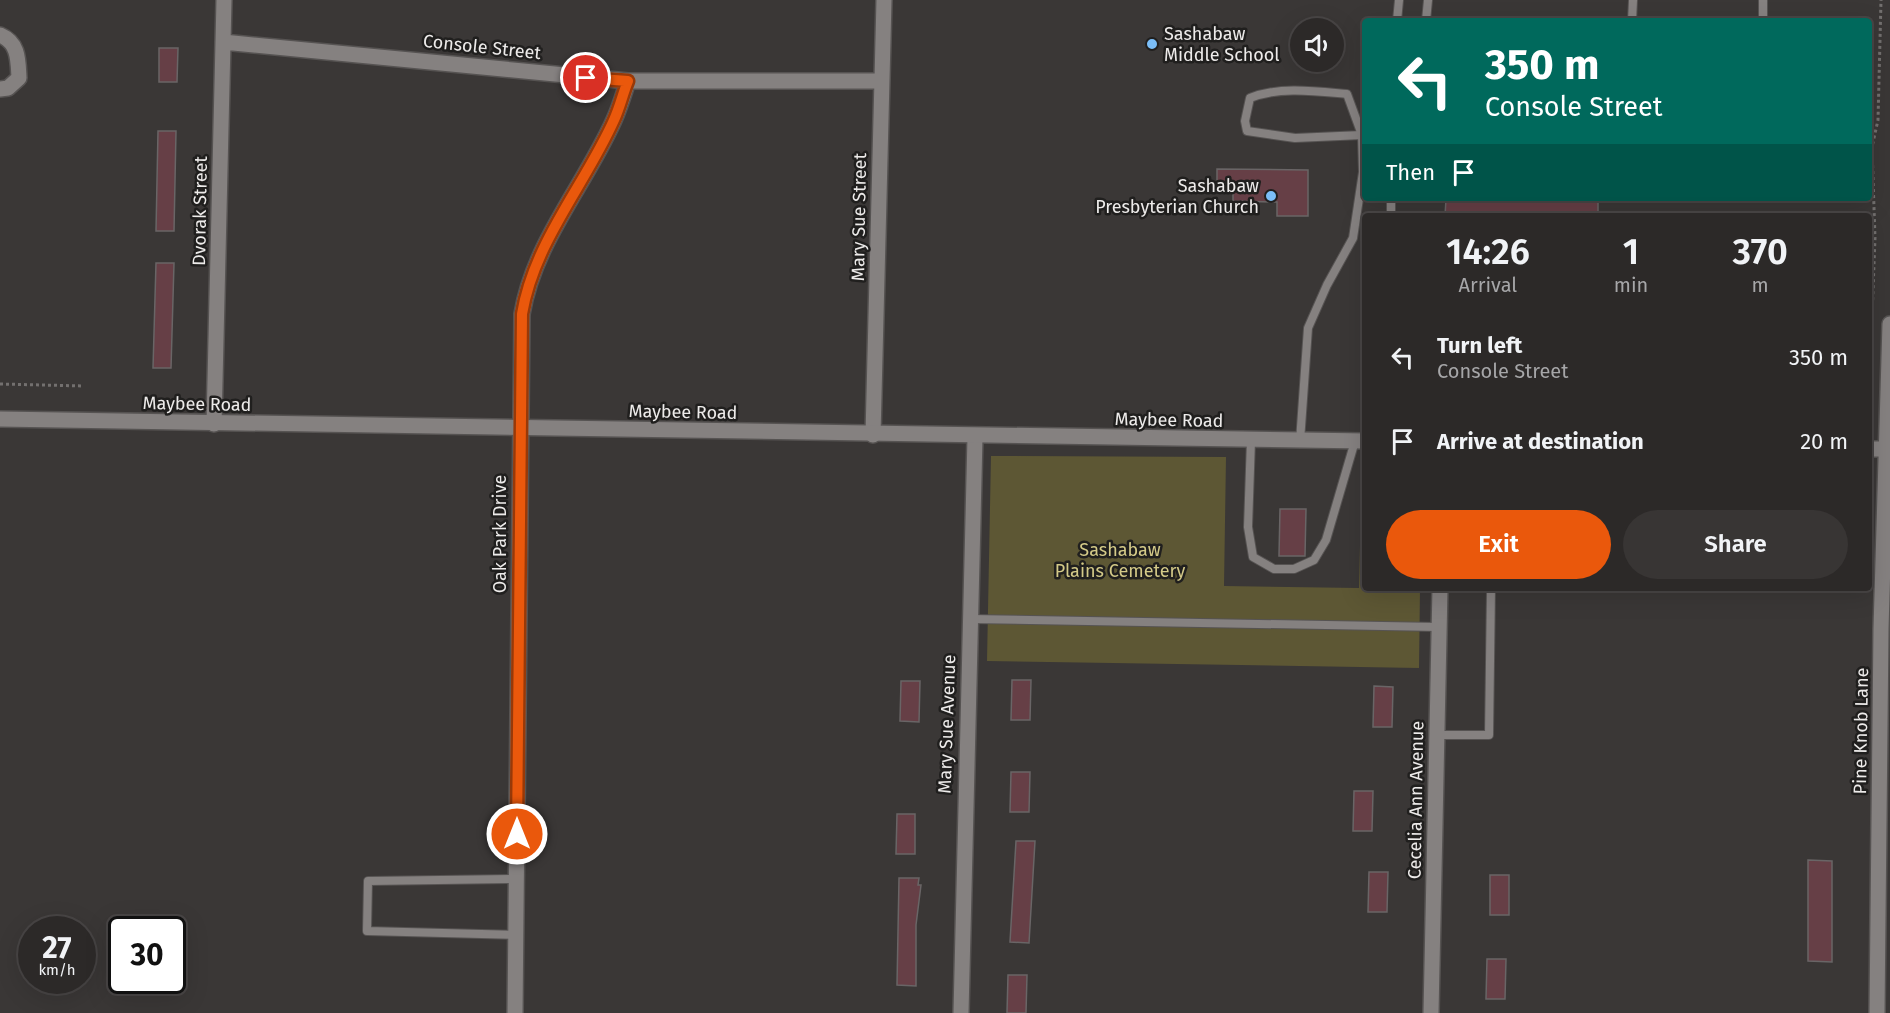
<!DOCTYPE html>
<html lang="en">
<head>
<meta charset="utf-8">
<style>
	:root { --surface:#2c2928; --page:#383534; --text:#f1f3f6; --muted:#a6a6a8; --line:#484545; --accent:#ea580c }
	body { margin:0; font-family:"Fira Sans",sans-serif; background:var(--page); color:var(--text); height:100vh; display:flex; flex-direction:column; font-size:22px; white-space:nowrap }
	* { box-sizing:border-box; margin:0 }
	p { font-size:20px; color:var(--muted) }
	.icon { flex:none; width:33px; height:33px; fill:none; stroke:currentColor; stroke-width:2; stroke-linecap:round; stroke-linejoin:round }
	.map { position:relative; flex:1; overflow:hidden }
	.details { position:absolute; left:1362px; top:213px; width:510px; height:378px; display:flex; flex-direction:column; background:var(--surface); border-radius:6px; box-shadow:0 6px 24px #0002,0 0 0 2px var(--line) }
	.details>* { flex:none }
	.banner { position:absolute; left:1362px; top:18px; width:510px; height:183px; border-radius:6px; box-shadow:0 6px 24px #0002,0 0 0 2px var(--line); background:#00695c; color:#fff; overflow:hidden }
	.controls { position:absolute; left:1290px; top:18px; display:grid; gap:12px }
	.controls a { display:grid; place-items:center; width:54px; height:54px; border-radius:50%; background:var(--surface); box-shadow:0 6px 24px #0002,0 0 0 2px var(--line); font-size:30px }
	.speed { position:absolute; left:18px; top:916px; display:flex; gap:12px; font-size:30px; font-weight:700; text-align:center }
	.speed>* { display:grid; place-content:center; width:78px; height:78px; border-radius:50%; background:var(--surface); box-shadow:0 6px 24px #0002,0 0 0 2px var(--line); line-height:1 }
	.speed small { font-size:15px; font-weight:400 }
	.speed .limit { border:3px solid #111; border-radius:9px; background:#fff; color:#111 }
	.pin { position:absolute; display:grid; place-items:center; width:51px; height:51px; color:#fff; margin:-26px; border:3px solid #fff; border-radius:50%; box-shadow:0 2px 6px #0007 }
	.me { position:absolute; width:66px; margin:-33px; rotate:0deg; stroke-linejoin:round; filter:drop-shadow(0 0 4px #0008) }
	.turn { display:flex; align-items:center; gap:21px; height:126px; padding:0 24px; font-size:27px }
	.turn .icon { width:78px; height:78px; stroke-width:2.5 }
	.turn b { display:block; font-size:42px; line-height:51px }
	.then { display:flex; align-items:center; height:57px; padding:0 24px; background:#0003; gap:12px; font-size:22px }
	.eta { display:flex; justify-content:space-evenly; align-items:center; height:102px; text-align:center }
	.eta b { font-size:36px; font-weight:600; line-height:42px }
	.cta { display:flex; gap:12px; margin-top:auto; padding:12px 24px }
	.cta a { flex:1; height:69px; border-radius:36px; background:var(--accent); color:#fff; font-size:24px; font-weight:600; line-height:69px; text-align:center }
	.cta a+a { background:var(--page); color:var(--text) }
	ul { padding:0; list-style:none }
	li { display:flex; align-items:center; gap:18px; height:84px; padding:0 24px }
	li div { flex:1 }
	li b { display:block; font-size:22px }
	li em { font-style:normal }
	.map>svg:first-child { display:block }
	.green { fill:#5d5734 }
	.building { fill:#663f46; stroke:#696566; stroke-width:1.5 }
	.lines { fill:none; stroke-linecap:round; stroke-linejoin:round }
	.lane-casing { stroke:#565352; stroke-width:10 }
	.street-casing { stroke:#565352; stroke-width:18 }
	.secondary-casing { stroke:#565352; stroke-width:18 }
	.path { stroke:#73706f; stroke-width:3; stroke-dasharray:3 3; stroke-linecap:butt }
	.lane { stroke:#858180; stroke-width:8 }
	.street { stroke:#858180; stroke-width:15 }
	.secondary { stroke:#858180; stroke-width:15 }
	.route-casing { stroke:#983908; stroke-width:15 }
	.route { stroke:#ea580c; stroke-width:10 }
	.poi-dot { fill:#7bbef8; stroke:#201f1e; stroke-width:2 }
	.labels { text-anchor:middle; dominant-baseline:central; stroke-width:5; stroke-linejoin:round; paint-order:stroke }
	.poi-label { font-size:18px; fill:#edebea; stroke:#201f1e; text-anchor:start }
	.street-label { font-size:18px; fill:#edebea; stroke:#201f1e }
	.park-label { font-size:18px; fill:#d4ca88; stroke:#201f1e }
</style>
</head>
<body>
<div class="map">
<svg width="1890" height="1013" viewBox="0 0 1890 1013">
	<rect width="100%" height="100%" fill="#3a3736"/>
	<!-- green -->
	<path class="green" d="M991,456L1226,457L1224,586L1359,588L1362,459H1365V588H1420L1419,668L987,661Z"/>
	<!-- building -->
	<path class="building" d="M159,48H178L177,82H159Z
		M158,131H176L174,231H156Z
		M1217,169L1308,170V216H1277V202L1233,201V190H1217Z
		M1569,198V200L1598,201V216H1445L1446,199Z
		M156,263H174L171,368H153Z
		M1280,509H1306L1305,556H1279Z
		M1012,680H1031L1030,720H1011Z
		M901,681H920L919,722L900,721Z
		M1374,686L1393,687L1392,727H1373Z
		M1011,772H1030L1029,812H1010Z
		M1354,791H1373L1372,831H1353Z
		M897,814H915V854H896Z
		M1016,841H1035L1029,943L1010,942Z
		M1808,860L1832,861V962L1808,961Z
		M1369,872H1388L1387,912H1368Z
		M1490,875H1509V915H1490Z
		M899,878H919L918,885H921L916,925V986L897,985Z
		M1487,959H1506L1505,999H1486Z
		M1008,975H1027L1026,1013H1007Z"/>
	<g class="lines">
		<!-- lane casing -->
		<g class="lane-casing">
			<path id="lane" d="M1397,21L1399,0
				M1426,21L1428,0
				M1632,21L1633,0
				M1763,21V0
				M1391,216V198
				M1251,440L1248,527L1253,557L1274,569H1294L1314,560L1326,540L1355,441
				M1300,441L1308,328L1327,285L1353,238L1363,172L1362,135L1347,94C1315,91 1280,86 1250,98L1245,121L1247,131L1295,138L1362,135
				M970,619L1439,627
				M1437,735H1489L1491,588
				M516,935L367,931L368,881L517,879"/>
		</g>
		<!-- street casing -->
		<g class="street-casing">
			<path id="street" d="M0,35C19,43 18,60 19,78L8,88L0,89
				M223,42L628,81H882
				M214,424L224,0
				M873,435L884,0
				M515,1013L522,314C534,242 585,185 614,120C620,107 624,93 628,81
				M961,1013L975,437
				M1431,1013L1440,588
				M1877,1013L1881,629L1890,324"/>
		</g>
		<!-- secondary casing -->
		<g class="secondary-casing">
			<path id="secondary" d="M0,419L1365,441
				M1869,449H1890"/>
		</g>
		<!-- path -->
		<path class="path" d="M0,384L84,386
			M1869,396L1875,238L1872,147L1878,120L1881,0"/>
		<!-- lane -->
		<use href="#lane" class="lane"/>
		<!-- street -->
		<use href="#street" class="street"/>
		<!-- secondary -->
		<use href="#secondary" class="secondary"/>
	</g>
	<g class="lines">
		<!-- route casing -->
		<g class="route-casing">
			<path id="route" d="M517,834L522,314C534,242 585,185 614,120C620,107 623,93 628,81L586,78"/>
		</g>
		<!-- route -->
		<use href="#route" class="route"/>
	</g>
	<!-- markers -->
	<g class="poi-dot">
		<circle cx="1152" cy="44" r="6"/>
		<circle cx="1271" cy="196" r="6"/>
	</g>
	<g class="labels">
		<!-- poi labels -->
		<g class="poi-label">
			<text x="1164" y="34">Sashabaw<tspan x="1164" dy="21">Middle School</tspan></text>
			<text x="1259" y="186" text-anchor="end">Sashabaw<tspan x="1259" dy="21">Presbyterian Church</tspan></text>
		</g>
		<!-- street labels -->
		<g class="street-label">
			<text transform="translate(482 47) rotate(6)">Console Street</text>
			<text transform="translate(200 211) rotate(-89)">Dvorak Street</text>
			<text transform="translate(859 217) rotate(-89)">Mary Sue Street</text>
			<text transform="translate(197 404) rotate(1)">Maybee Road</text>
			<text transform="translate(683 412) rotate(1)">Maybee Road</text>
			<text transform="translate(1169 420) rotate(1)">Maybee Road</text>
			<text transform="translate(500 534) rotate(-90)">Oak Park Drive</text>
			<text transform="translate(947 724) rotate(-88)">Mary Sue Avenue</text>
			<text transform="translate(1861 731) rotate(-89)">Pine Knob Lane</text>
			<text transform="translate(1416 800) rotate(-89)">Cecelia Ann Avenue</text>
		</g>
		<!-- park labels -->
		<g class="park-label">
			<text x="1120" y="550">Sashabaw<tspan x="1120" dy="21">Plains Cemetery</tspan></text>
		</g>
	</g>
</svg>
<div class="controls">
<a><svg class="icon" aria-label="sound" viewBox="0 0 24 24"><path d="M4 9h4l5-4v14l-5-4H4zM17 9q2 3 0 6"/></svg></a>
</div>
<div class="speed"><div>27<small>km/h</small></div><div class="limit">30</div></div>
<div class="pin" style="left:586px;top:78px;background:#d93025"><svg class="icon" aria-label="arrive" viewBox="0 0 24 24"><path d="M6 21V4h12l-3 4 3 4H6"/></svg></div>
<svg class="me" style="left:517px;top:834px" viewBox="-20 -20 40 40"><circle r="17" fill="#ea580c" stroke="#fff" stroke-width="3"/><path d="M0-11L8 9 0 5-8 9z" fill="#fff"/></svg>
<div class="banner">
<div class="turn"><svg class="icon" aria-label="left" viewBox="0 0 24 24"><path d="M17 20v-9H6M10 6l-5 5 5 5"/></svg><div><b>350 m</b>Console Street</div></div>
<div class="then">Then<svg class="icon" aria-label="arrive" viewBox="0 0 24 24"><path d="M6 21V4h12l-3 4 3 4H6"/></svg></div>
</div>
<section class="details">
<div class="eta">
<div><b>14:26</b><p>Arrival</p></div>
<div><b>1</b><p>min</p></div>
<div><b>370</b><p>m</p></div>
</div>
<ul>
<li><svg class="icon" aria-label="left" viewBox="0 0 24 24"><path d="M17 20v-9H6M10 6l-5 5 5 5"/></svg><div><b>Turn left</b><p>Console Street</p></div><em>350 m</em></li>
<li><svg class="icon" aria-label="arrive" viewBox="0 0 24 24"><path d="M6 21V4h12l-3 4 3 4H6"/></svg><div><b>Arrive at destination</b></div><em>20 m</em></li>
</ul>
<div class="cta"><a>Exit</a><a>Share</a></div>
</section>
</div>
</body>
</html>
